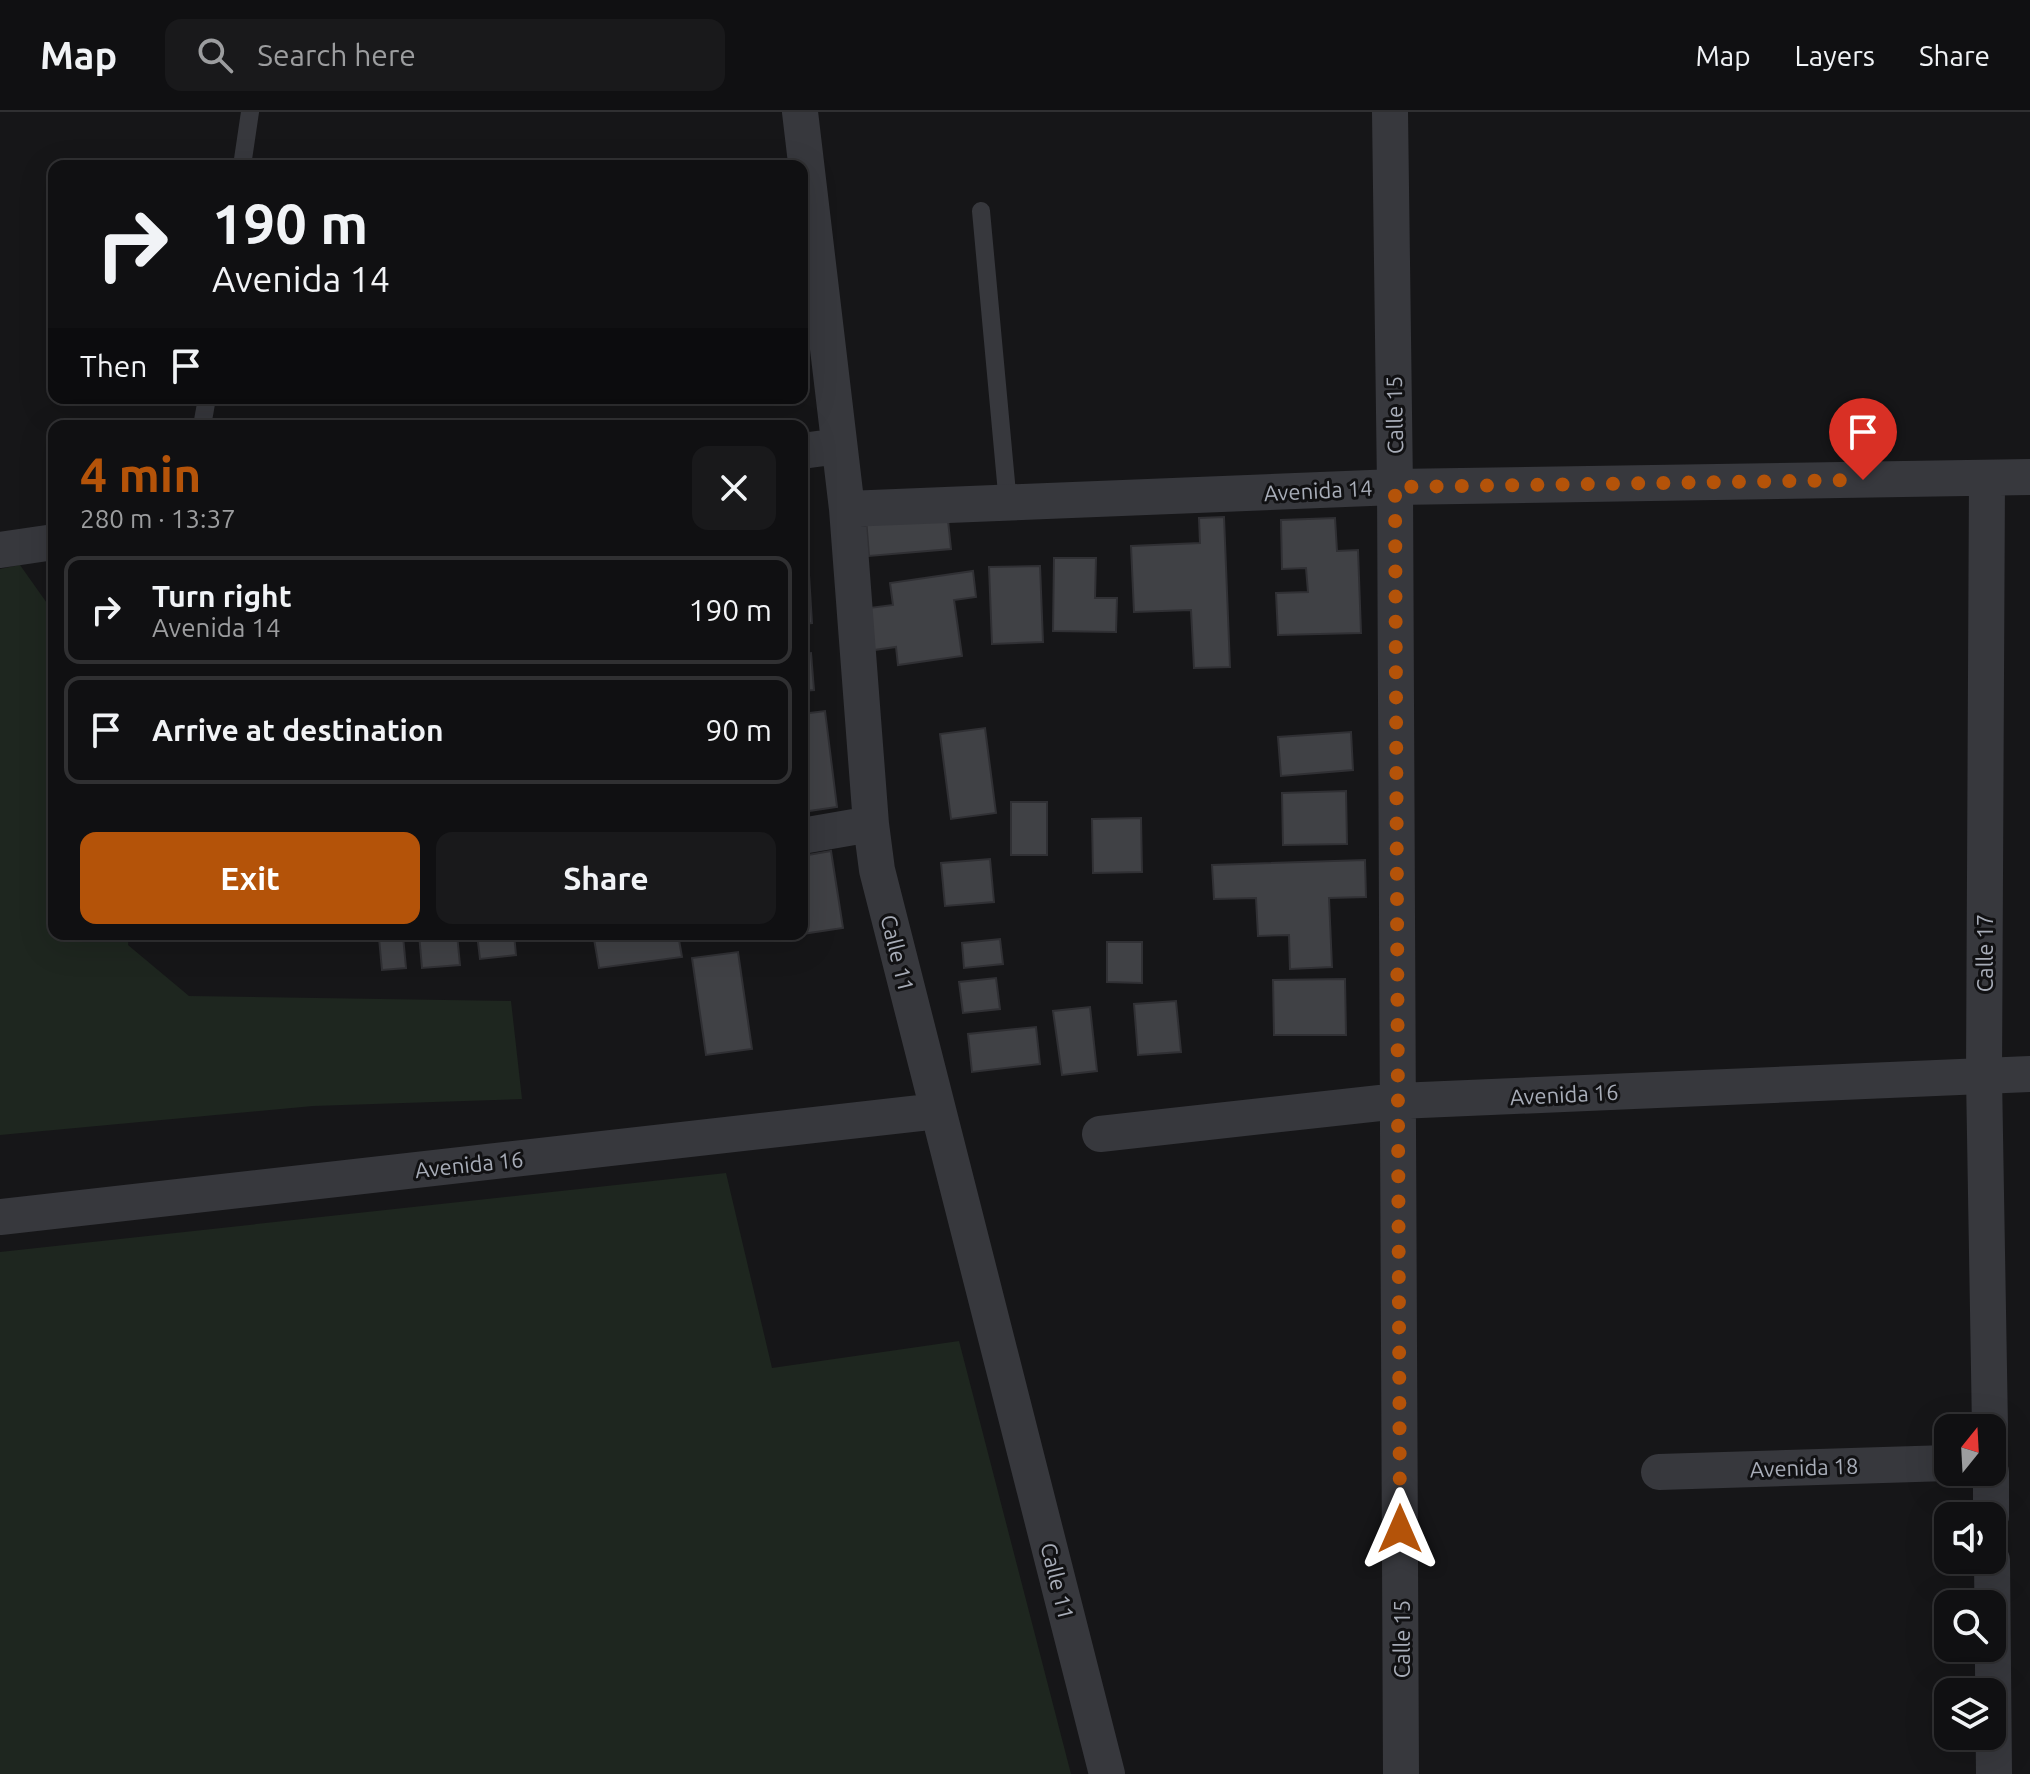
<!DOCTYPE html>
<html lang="en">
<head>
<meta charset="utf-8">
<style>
	:root { --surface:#101012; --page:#19191b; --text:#f1f3f6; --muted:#9c9d9f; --line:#303032; --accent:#b45309 }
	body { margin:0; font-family:Ubuntu,sans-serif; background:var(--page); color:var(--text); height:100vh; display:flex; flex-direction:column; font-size:30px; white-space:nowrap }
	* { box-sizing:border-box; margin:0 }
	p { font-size:26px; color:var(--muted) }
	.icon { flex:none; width:44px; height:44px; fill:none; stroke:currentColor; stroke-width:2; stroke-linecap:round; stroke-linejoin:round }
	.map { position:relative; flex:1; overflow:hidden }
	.side { position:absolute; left:48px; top:308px; width:760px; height:520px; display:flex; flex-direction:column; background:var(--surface); border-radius:16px; box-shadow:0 8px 32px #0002,0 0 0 2px var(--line) }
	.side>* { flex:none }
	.top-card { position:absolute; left:48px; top:48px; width:760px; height:244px; border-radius:16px; box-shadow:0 8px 32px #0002,0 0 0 2px var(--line); background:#101012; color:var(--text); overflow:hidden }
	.needle { width:52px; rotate:18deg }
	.controls { position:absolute; left:1934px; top:1302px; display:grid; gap:16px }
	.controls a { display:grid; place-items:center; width:72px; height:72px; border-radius:16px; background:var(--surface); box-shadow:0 8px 32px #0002,0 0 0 2px var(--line); font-size:40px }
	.pin { position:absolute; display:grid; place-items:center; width:68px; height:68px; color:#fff; margin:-82px -34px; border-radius:50% 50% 50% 0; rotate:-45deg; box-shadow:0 0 8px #0007 }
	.pin .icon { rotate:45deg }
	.me { position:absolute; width:88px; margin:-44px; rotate:0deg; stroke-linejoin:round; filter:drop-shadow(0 0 6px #0008) }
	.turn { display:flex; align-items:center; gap:28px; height:168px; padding:0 32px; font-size:36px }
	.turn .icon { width:104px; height:104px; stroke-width:2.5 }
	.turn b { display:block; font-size:56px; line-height:68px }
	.then { display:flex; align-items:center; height:76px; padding:0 32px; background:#0003; gap:16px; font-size:30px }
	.round { display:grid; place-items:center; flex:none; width:84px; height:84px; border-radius:16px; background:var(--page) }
	.headline { display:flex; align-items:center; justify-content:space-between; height:136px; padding:0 32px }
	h1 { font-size:48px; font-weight:700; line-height:60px; color:var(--accent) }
	.button { display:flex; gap:16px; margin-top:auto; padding:16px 32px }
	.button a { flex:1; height:92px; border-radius:16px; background:var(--accent); color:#fff; font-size:32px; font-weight:700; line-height:92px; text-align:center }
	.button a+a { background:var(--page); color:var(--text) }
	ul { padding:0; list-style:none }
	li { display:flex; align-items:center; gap:24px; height:108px; margin:0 16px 12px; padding:0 16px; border:4px solid var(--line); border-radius:16px }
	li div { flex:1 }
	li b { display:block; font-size:30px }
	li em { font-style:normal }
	header { display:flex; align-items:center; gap:48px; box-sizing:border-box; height:112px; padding:0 40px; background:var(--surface); border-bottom:2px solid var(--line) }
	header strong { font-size:38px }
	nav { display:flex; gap:44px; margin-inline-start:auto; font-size:28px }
	.search { width:560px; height:72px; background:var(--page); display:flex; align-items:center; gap:20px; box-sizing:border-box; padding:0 28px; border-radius:16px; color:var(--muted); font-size:30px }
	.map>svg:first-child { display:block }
	.green { fill:#1e261f }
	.building { fill:#404145; stroke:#303034; stroke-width:2 }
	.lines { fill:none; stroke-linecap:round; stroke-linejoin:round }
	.service { stroke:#37383d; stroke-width:18 }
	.minor { stroke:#37383d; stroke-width:36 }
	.route { stroke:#b45309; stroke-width:14; stroke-dasharray:0 25.2 }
	.labels { text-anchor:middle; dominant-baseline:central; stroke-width:6; stroke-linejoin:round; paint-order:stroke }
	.street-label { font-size:22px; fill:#a8adb8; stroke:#111113 }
</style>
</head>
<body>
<header>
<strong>Map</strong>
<div class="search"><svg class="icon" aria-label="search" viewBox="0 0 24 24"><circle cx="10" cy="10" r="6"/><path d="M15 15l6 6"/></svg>Search here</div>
<nav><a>Map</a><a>Layers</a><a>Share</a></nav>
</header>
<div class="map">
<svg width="2030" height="1662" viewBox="0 0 2030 1662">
	<rect width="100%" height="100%" fill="#161618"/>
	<!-- green -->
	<path class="green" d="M20,453L54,501V822H129L128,833L189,884L511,889L522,987L313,994L0,1023V457Z
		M726,1061L772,1256L959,1229L1071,1662H0V1140Z"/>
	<!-- building -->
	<path class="building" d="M947,399L951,437L869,444L866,406Z
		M1224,405L1230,555L1194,556L1191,498L1134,500L1131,434L1200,431L1199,406Z
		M1335,406L1337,439L1358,438L1361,521L1278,523L1276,481L1308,480L1306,456L1282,457L1281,408Z
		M1054,446H1096L1095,486H1117L1116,520L1053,519Z
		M1040,454L1043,530L992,532L989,455Z
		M973,459L976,485L954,488L962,544L898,553L896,535L874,538L869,496L893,493L890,471Z
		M802,463H809L812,511L802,512Z
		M811,541L814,578L802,579V542Z
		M825,599L837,695L802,700V602Z
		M985,616L996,701L951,707L940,622Z
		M1351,620L1353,658L1281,664L1278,625Z
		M1346,679L1347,732L1283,733L1282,681Z
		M1011,690H1047V743H1011Z
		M1141,706L1142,760L1093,761L1092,707Z
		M831,739L843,816L802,822V744Z
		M990,747L994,790L945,794L941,751Z
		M1365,748L1366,785L1329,786L1332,855L1290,857L1289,823L1258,824L1256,786L1214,787L1212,753Z
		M419,822H457L460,853L422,856Z
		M477,822H514L516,843L480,847Z
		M618,822H678L682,845L599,856L594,827Z
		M403,824L406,856L382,858L379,826Z
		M1000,827L1003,852L964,856L962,831Z
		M1107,830H1142V871L1107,870Z
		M738,840L752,937L706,943L692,846Z
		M996,866L1000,897L963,901L959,870Z
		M1345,867L1346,923H1274L1273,868Z
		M1176,889L1181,940L1138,943L1134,892Z
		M1090,895L1097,959L1062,963L1053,899Z
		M1036,915L1040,952L972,960L968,922Z"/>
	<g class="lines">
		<!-- service -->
		<path class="service" d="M242,54L250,0
			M981,99L1008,392
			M202,314L207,286"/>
		<!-- minor -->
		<path class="minor" d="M800,0L847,397L871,712L877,758L1107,1662
			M1390,0L1395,375L1401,1662
			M802,339L839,334
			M1987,366L1984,964L1990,1316
			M847,397L1395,375L2030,365
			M0,438L54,430
			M802,724L871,712
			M1100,1022L1398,989L2030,962
			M0,1105L938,999
			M1659,1360L1948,1351
			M1991,1360V1404
			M1992,1448L1994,1662"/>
	</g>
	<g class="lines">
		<!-- route -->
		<path class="route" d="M1400,1417L1395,375L1863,368"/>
	</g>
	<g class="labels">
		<!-- street labels -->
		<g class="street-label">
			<text transform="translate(1394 303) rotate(-91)">Calle 15</text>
			<text transform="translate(1318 378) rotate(-3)">Avenida 14</text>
			<text transform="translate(898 841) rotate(76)">Calle 11</text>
			<text transform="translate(1984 841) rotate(-90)">Calle 17</text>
			<text transform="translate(1564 982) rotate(-3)">Avenida 16</text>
			<text transform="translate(469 1052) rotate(-6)">Avenida 16</text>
			<text transform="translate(1804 1355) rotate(-2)">Avenida 18</text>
			<text transform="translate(1058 1469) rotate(76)">Calle 11</text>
			<text transform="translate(1401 1527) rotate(-90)">Calle 15</text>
		</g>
	</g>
</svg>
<div class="controls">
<a><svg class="needle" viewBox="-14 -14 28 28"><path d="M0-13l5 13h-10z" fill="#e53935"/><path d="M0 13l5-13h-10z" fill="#9c9d9f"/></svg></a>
<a><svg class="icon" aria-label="sound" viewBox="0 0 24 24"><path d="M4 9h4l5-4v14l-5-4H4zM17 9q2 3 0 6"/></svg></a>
<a><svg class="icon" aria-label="search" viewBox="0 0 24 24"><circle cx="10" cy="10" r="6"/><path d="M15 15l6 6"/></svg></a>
<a><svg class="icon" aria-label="layers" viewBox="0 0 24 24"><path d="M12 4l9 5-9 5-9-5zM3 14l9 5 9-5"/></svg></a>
</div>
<div class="pin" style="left:1863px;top:368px;background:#d93025"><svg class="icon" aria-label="arrive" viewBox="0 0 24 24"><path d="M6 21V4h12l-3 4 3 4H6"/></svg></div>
<svg class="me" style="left:1400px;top:1417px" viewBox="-20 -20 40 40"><path d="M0-17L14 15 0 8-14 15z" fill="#b45309" stroke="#fff" stroke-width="4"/></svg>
<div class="top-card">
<div class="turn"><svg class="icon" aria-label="right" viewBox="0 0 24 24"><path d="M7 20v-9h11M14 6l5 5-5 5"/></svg><div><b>190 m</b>Avenida 14</div></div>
<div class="then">Then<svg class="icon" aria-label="arrive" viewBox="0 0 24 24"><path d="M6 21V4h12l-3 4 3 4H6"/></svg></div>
</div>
<section class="side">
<div class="headline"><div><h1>4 min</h1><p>280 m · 13:37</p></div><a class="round"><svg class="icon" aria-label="close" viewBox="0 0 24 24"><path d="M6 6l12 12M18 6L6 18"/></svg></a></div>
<ul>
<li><svg class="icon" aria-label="right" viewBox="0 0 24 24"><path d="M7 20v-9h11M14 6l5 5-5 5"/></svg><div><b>Turn right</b><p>Avenida 14</p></div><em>190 m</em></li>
<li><svg class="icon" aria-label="arrive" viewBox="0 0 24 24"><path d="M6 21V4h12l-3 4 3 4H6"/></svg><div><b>Arrive at destination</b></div><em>90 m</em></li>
</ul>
<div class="button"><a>Exit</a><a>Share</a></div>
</section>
</div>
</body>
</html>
